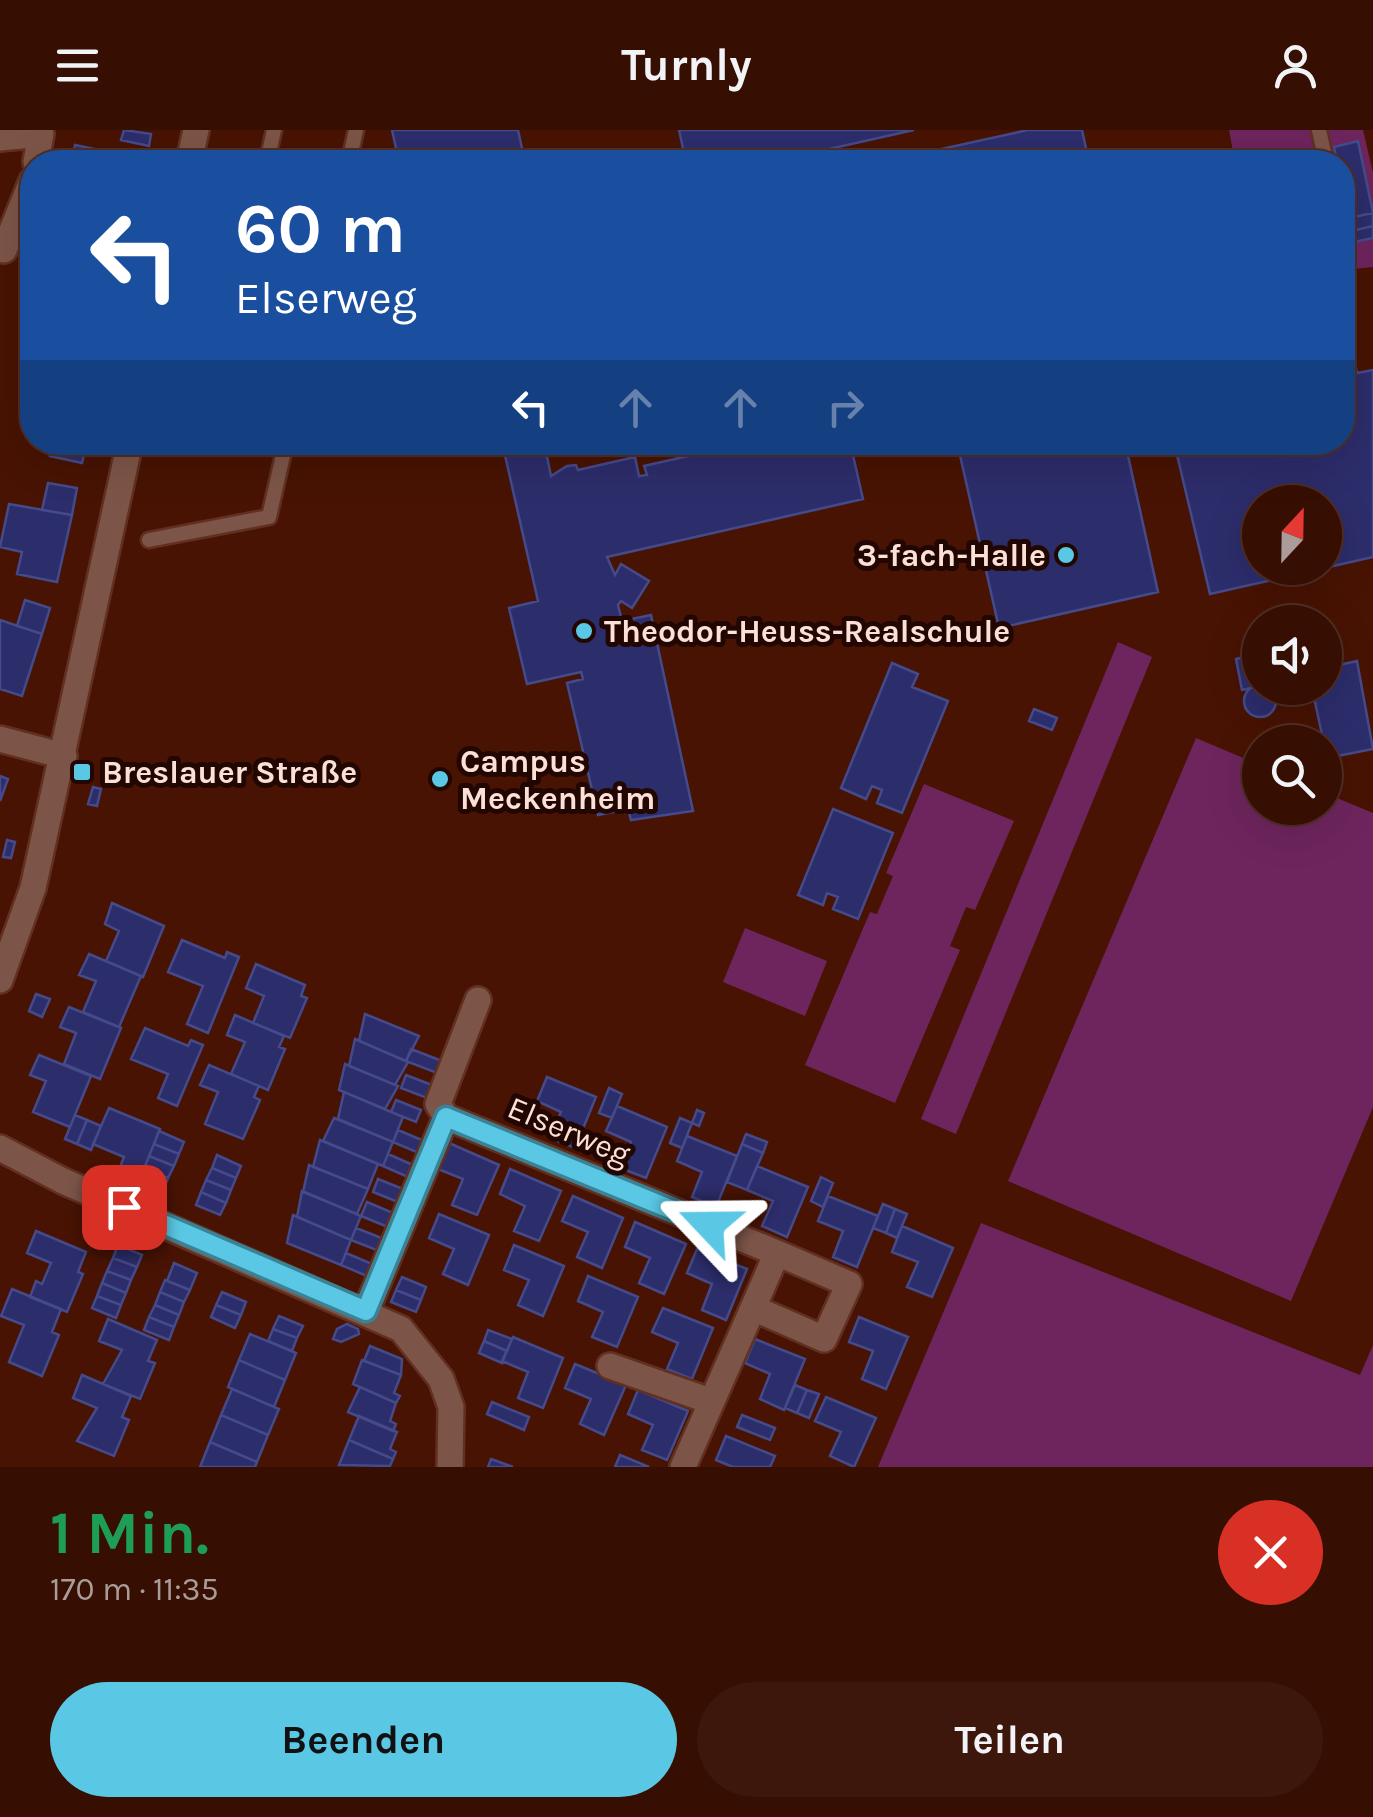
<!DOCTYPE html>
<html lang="de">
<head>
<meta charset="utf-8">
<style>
	:root { --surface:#360e02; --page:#3d170c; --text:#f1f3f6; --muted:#aa9c99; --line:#502e24; --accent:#5ac8e5 }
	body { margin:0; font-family:Karla,sans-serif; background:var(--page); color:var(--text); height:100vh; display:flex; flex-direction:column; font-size:38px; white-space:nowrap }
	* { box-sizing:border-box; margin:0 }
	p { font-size:32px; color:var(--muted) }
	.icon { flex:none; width:55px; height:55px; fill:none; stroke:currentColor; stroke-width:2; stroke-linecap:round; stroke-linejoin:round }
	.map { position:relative; height:1337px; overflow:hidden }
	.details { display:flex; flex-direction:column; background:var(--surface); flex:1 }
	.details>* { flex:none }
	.top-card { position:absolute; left:20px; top:20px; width:1335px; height:305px; border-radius:40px; box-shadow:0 10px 40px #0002,0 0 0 2px var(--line); background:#1a4fa0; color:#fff; overflow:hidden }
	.needle { width:65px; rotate:22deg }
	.controls { position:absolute; left:1242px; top:355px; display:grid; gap:20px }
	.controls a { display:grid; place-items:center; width:100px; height:100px; border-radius:50%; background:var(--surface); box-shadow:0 10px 40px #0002,0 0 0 2px var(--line); font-size:50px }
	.pin { position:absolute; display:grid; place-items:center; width:85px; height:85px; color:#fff; margin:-42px; border-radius:20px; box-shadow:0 5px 15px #0006 }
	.me { position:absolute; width:110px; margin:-55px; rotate:293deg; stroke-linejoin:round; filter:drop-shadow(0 0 8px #0008) }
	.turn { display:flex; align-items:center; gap:35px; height:210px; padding:0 50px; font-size:45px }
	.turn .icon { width:130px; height:130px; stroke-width:2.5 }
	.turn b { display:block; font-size:70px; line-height:85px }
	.lanes { display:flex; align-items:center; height:95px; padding:0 50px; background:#0003; justify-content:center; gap:50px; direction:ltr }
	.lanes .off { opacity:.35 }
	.round { display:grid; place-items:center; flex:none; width:105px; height:105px; border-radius:52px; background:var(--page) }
	.headline { display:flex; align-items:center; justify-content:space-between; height:170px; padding:0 50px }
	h1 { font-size:60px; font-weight:700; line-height:75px; color:#1e9e55 }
	.action { display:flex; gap:20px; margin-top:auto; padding:20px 50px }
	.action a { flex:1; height:115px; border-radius:60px; background:var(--accent); color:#111; font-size:40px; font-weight:700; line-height:115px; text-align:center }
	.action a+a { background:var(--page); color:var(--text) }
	header { display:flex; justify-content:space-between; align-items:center; height:130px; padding:0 50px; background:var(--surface); font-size:45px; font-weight:700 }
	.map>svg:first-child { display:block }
	.green { fill:#6e255d }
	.building { fill:#2c2d6b; stroke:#454a8a; stroke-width:2.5; fill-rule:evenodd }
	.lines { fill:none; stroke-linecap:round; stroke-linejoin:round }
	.service-casing { stroke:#613021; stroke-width:19 }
	.minor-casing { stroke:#613021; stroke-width:30 }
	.tertiary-casing { stroke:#613021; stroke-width:30 }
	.service { stroke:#7d5548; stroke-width:14 }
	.minor { stroke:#7d5548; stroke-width:25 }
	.tertiary { stroke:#7d5548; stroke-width:25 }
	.route-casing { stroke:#3a8295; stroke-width:25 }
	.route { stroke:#5ac8e5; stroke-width:18 }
	.poi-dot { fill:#5ac8e5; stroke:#220601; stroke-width:4 }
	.labels { text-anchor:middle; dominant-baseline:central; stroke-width:10; stroke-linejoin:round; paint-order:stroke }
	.poi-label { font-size:32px; font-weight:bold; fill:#fae0d7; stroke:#220601; text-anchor:start }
	.street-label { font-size:32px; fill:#fae0d7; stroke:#220601 }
</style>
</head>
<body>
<header><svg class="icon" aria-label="menu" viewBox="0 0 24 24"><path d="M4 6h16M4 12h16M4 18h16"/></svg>Turnly<svg class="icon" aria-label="person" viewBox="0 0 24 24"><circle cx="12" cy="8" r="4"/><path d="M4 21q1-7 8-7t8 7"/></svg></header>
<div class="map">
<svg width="1373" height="1337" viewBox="0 0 1373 1337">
	<rect width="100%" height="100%" fill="#481303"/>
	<!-- green -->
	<path class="green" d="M1229,0H1363L1373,43V137L1343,140L1342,32H1235Z
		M1118,512L1152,527L956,1004L921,989Z
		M1196,608L1260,635V678H1325V663L1373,683V977L1291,1171L1008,1051Z
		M924,654L1014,691L975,780L966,777L950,816L960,820L895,973L805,935L870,782L877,784L893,746L886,743Z
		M745,798L827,831L805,886L723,852Z
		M981,1093L1360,1245L1373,1215V1337H878Z"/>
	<!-- building -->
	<path class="building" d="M124,0L151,4L149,16L121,10Z
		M392,0H518L525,32H399Z
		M679,0H914L771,32H686Z
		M1028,0H1082L1089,32H882Z
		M1358,11L1373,83L1349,88L1342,32H1337L1334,17Z
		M75,15L148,30L147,32H71Z
		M1373,83V96L1352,101L1349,88Z
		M1373,96V108L1354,112L1352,101Z
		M1347,195L1357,243L1373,240V427L1210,464L1174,312H1342V196ZM1260,372H1325V438H1260Z
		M53,312H87L82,333L50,326Z
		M502,312H544L551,346L567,336L576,335L578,340L635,327L639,346L647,345L644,336L750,312H850L863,369L607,427L615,445L621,434L649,451L632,478L621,471L618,475L622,491L651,485L693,681L631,690L628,679L598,685L567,553L583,549L581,542L527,554L509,478L538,471Z
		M957,312H1125L1158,462L999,498Z
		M48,353L77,358L72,385L42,380Z
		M9,374L72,385L57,452L17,444L22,422L0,417Z
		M25,470L50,478L42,504L17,496Z
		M0,490L42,504L22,566L0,559Z
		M1260,524V556L1242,560L1236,529Z
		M1357,531L1373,619L1327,628L1312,558H1325V538Z
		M892,533L918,544L912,557L948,571L902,683L877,673L882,660L872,656L866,669L841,658Z
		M1244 571a16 16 0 1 1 32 0a16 16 0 1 1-32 0Z
		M1034,579L1057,588L1052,600L1029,591Z
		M0,646L8,649L0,671Z
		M93,657L101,659L97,676L88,674Z
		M833,679L893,703L858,789L833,779L838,767L827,763L823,775L798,765Z
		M7,710L15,712L11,728L3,727Z
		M112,773L164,796L143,847L106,831L119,801L105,794Z
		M182,810L225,828L227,822L239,827L208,903L187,894L203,856L168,842Z
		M89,824L141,846L119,897L83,882L96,851L79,845Z
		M256,834L305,855L301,866L307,868L290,908L253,893L264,866L246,858Z
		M36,864L50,869L42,887L29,881Z
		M69,877L121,898L100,949L64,934L76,903L60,897Z
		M365,884L419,906L406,931L359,911Z
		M235,885L284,906L279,917L285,919L268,960L231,944L245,912L227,905Z
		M145,898L188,916L191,910L203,915L177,976L158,968L168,944L131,929Z
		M355,909L408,932L395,955L349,936Z
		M411,919L442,931L437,943L406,931Z
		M39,925L91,946L70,997L33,982L46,951L30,945Z
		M345,934L398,956L385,979L339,960Z
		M209,935L259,956L254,967L260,970L243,1009L205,994L218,962L200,955Z
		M406,945L432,955L427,968L401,958Z
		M547,947L596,967L575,1018L550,1008L561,982L537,971Z
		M609,958L622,964L612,988L599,983Z
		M344,962L403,987L393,1012L338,989Z
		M396,970L421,980L416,992L391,982Z
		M617,976L667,997L646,1048L620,1038L631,1012L606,1001Z
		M109,978L160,999L139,1051L118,1042L124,1027L93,1014Z
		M697,980L704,983L699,996L692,993Z
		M75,985L87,990L77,1014L65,1009Z
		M334,988L393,1012L383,1036L323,1011Z
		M680,988L692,993L682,1018L670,1013Z
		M87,990L101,996L91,1020L77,1014Z
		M398,1000L424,1011L419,1023L393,1012Z
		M159,1001L184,1012L179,1024L154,1014Z
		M746,1004L767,1012L763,1023L742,1014Z
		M687,1006L737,1026L716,1077L692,1067L702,1042L677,1031Z
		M320,1010L378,1034L368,1059L313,1037Z
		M449,1013L499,1035L477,1085L452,1075L463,1049L438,1039Z
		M154,1014L179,1024L174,1036L149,1026Z
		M742,1014L763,1023L747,1060L727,1052Z
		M388,1024L413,1035L408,1047L383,1036Z
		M217,1025L241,1036L236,1048L212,1038Z
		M149,1026L174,1036L168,1048L144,1039Z
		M309,1035L368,1059L357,1084L303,1062Z
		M757,1036L808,1057L787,1107L762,1096L773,1071L747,1060Z
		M212,1038L236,1048L231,1060L206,1050Z
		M144,1039L168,1048L163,1061L139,1051Z
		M510,1039L561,1061L539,1111L514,1101L525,1076L500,1064Z
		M821,1047L833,1053L823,1077L811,1071Z
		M378,1049L403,1059L398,1072L373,1062Z
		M206,1050L231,1060L226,1073L201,1062Z
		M302,1061L361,1086L351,1110L297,1087Z
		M201,1062L226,1073L220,1085L196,1075Z
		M573,1066L623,1088L602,1138L577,1127L588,1102L562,1091Z
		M828,1066L878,1086L857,1137L833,1127L843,1101L818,1091Z
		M367,1072L393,1083L388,1097L361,1086Z
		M883,1074L895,1079L886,1103L873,1098Z
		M895,1079L907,1084L897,1108L886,1103Z
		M439,1084L489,1105L468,1155L443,1144L454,1119L429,1108Z
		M293,1085L351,1110L341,1135L287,1113Z
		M635,1092L686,1114L664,1164L639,1153L650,1128L625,1117Z
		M902,1096L953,1118L932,1167L907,1157L918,1132L892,1122Z
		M356,1098L384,1109L379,1121L351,1110Z
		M36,1101L86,1122L78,1142L83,1144L67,1182L30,1167L36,1151L42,1154L51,1133L27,1123Z
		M118,1115L142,1125L137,1137L113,1128Z
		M514,1115L564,1136L543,1186L518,1175L529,1150L504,1140Z
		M697,1119L747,1139L726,1190L702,1180L712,1154L687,1143Z
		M346,1123L372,1134L367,1146L341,1135Z
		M113,1128L137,1137L131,1150L107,1141Z
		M174,1133L197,1143L190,1160L167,1151Z
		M107,1141L131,1150L126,1163L102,1153Z
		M588,1146L638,1167L617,1217L592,1207L603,1182L578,1171Z
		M402,1147L426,1157L421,1170L396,1160Z
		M165,1150L190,1160L184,1172L160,1162Z
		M102,1153L126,1163L121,1175L97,1166Z
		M12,1159L61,1179L52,1202L59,1205L42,1246L9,1232L24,1195L1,1186Z
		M396,1160L421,1170L416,1182L391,1172Z
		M160,1162L184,1172L179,1185L155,1175Z
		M222,1162L246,1172L241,1185L216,1175Z
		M97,1166L121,1175L116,1188L92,1178Z
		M155,1175L179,1185L174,1197L149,1187Z
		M216,1175L241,1185L235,1198L211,1187Z
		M663,1178L713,1198L692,1249L667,1239L678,1213L652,1202Z
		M279,1186L303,1196L297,1208L273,1199Z
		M149,1187L174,1197L169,1210L144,1200Z
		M859,1187L908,1207L886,1259L862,1249L873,1221L849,1212Z
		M108,1189L157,1210L148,1231L155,1233L140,1269L103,1254L122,1220L99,1211Z
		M347,1194L358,1199L359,1204L341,1212L333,1209L337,1199Z
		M273,1199L297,1208L292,1221L268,1211Z
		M488,1200L512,1209L507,1221L484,1211Z
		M250,1204L296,1223L285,1250L239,1230Z
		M513,1207L563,1228L543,1278L518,1268L528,1242L502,1231Z
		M755,1209L805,1229L784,1280L760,1269L770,1244L745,1233Z
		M484,1211L507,1221L502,1233L479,1223Z
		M370,1216L402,1229L401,1245L364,1231Z
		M239,1230L285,1250L274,1277L228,1257Z
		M362,1230L401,1245L394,1263L400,1266L396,1273L353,1254Z
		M575,1234L626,1255L604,1305L580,1294L591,1269L565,1258Z
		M82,1245L131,1266L122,1287L129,1290L114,1326L77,1311L97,1278L73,1268Z
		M795,1255L807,1260L797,1283L785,1278Z
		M360,1257L396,1273L390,1291L396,1294L393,1301L348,1282Z
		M232,1259L279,1279L268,1305L221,1285Z
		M638,1260L688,1281L667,1330L642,1320L653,1295L628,1284Z
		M807,1260L819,1264L809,1288L797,1283Z
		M826,1267L876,1288L854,1337L830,1326L841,1302L815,1291Z
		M492,1272L529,1287L524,1300L487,1284Z
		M221,1285L268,1305L257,1332L210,1312Z
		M742,1285L775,1298L770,1310L737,1297Z
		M359,1286L397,1302L390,1319L396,1322L393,1329L349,1310Z
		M726,1306L775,1326L770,1337H733L716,1330Z
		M349,1310L393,1329L390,1336L339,1335Z
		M210,1312L257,1332L255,1337H200Z
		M620,1325L649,1337H615Z
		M491,1329L513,1337H488Z"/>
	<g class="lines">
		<!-- service casing -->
		<g class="service-casing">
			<path id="service" d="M1319,0L1326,32
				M267,32L274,0
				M349,32L356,0
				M1342,118L1347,152L1342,178
				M149,410L269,387L286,312"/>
		</g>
		<!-- minor casing -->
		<g class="minor-casing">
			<path id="minor" d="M0,8L41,4L36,32
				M0,118L4,120L32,51
				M0,609L64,626
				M446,987L777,1123
				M0,1018L63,1051L401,1199L441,1249L451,1277L450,1337
				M366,1181L446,987L438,974L478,870
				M610,1236L710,1271
				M683,1337L753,1178L824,1209L849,1154L777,1123L753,1178"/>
		</g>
		<!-- tertiary casing -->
		<g class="tertiary-casing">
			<path id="tertiary" d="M189,32L196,0
				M0,850L33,758L130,312"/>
		</g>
		<!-- service -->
		<use href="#service" class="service"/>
		<!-- minor -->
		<use href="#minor" class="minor"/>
		<!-- tertiary -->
		<use href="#tertiary" class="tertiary"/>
	</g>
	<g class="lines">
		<!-- route casing -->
		<g class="route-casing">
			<path id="route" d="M124,1077L366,1181L446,987L709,1095"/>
		</g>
		<!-- route -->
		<use href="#route" class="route"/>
	</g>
	<!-- markers -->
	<g class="poi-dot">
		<circle cx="1066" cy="425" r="10"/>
		<circle cx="584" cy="501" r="10"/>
		<rect x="72" y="632" width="20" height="20" rx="5"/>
		<circle cx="440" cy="649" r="10"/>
	</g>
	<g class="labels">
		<!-- poi labels -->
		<g class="poi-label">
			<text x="1046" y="425" text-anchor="end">3-fach-Halle</text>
			<text x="604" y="501">Theodor-Heuss-Realschule</text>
			<text x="460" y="631">Campus<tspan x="460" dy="37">Meckenheim</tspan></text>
			<text x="102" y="642">Breslauer Straße</text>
		</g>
		<!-- street labels -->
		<g class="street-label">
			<text transform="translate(569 1001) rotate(23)">Elserweg</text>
		</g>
	</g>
</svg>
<div class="controls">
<a><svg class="needle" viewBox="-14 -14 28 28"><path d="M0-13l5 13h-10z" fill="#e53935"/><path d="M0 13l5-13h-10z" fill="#aa9c99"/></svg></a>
<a><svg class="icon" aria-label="sound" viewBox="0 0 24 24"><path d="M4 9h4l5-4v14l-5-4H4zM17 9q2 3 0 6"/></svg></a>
<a><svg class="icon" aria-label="search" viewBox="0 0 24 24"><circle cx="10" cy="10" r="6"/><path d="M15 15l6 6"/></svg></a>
</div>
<div class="pin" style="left:124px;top:1077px;background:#d93025"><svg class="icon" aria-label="arrive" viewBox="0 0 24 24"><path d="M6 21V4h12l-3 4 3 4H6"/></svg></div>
<svg class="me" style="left:709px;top:1095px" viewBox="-20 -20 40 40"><path d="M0-17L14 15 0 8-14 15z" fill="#5ac8e5" stroke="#fff" stroke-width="4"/></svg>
<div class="top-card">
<div class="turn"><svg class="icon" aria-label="left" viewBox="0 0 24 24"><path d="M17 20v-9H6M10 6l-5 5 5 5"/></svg><div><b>60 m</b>Elserweg</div></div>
<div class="lanes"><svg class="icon" aria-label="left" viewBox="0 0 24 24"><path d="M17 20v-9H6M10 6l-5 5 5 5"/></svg><svg class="icon off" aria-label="ahead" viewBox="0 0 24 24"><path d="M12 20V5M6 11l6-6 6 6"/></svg><svg class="icon off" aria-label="ahead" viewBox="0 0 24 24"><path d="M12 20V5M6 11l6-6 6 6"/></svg><svg class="icon off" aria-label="right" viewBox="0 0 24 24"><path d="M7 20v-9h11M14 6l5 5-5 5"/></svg></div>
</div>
</div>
<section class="details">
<div class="headline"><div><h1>1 Min.</h1><p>170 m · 11:35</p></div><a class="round" style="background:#d93025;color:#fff"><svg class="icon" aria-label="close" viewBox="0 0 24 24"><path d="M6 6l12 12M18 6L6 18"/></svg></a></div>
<div class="action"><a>Beenden</a><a>Teilen</a></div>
</section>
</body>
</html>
